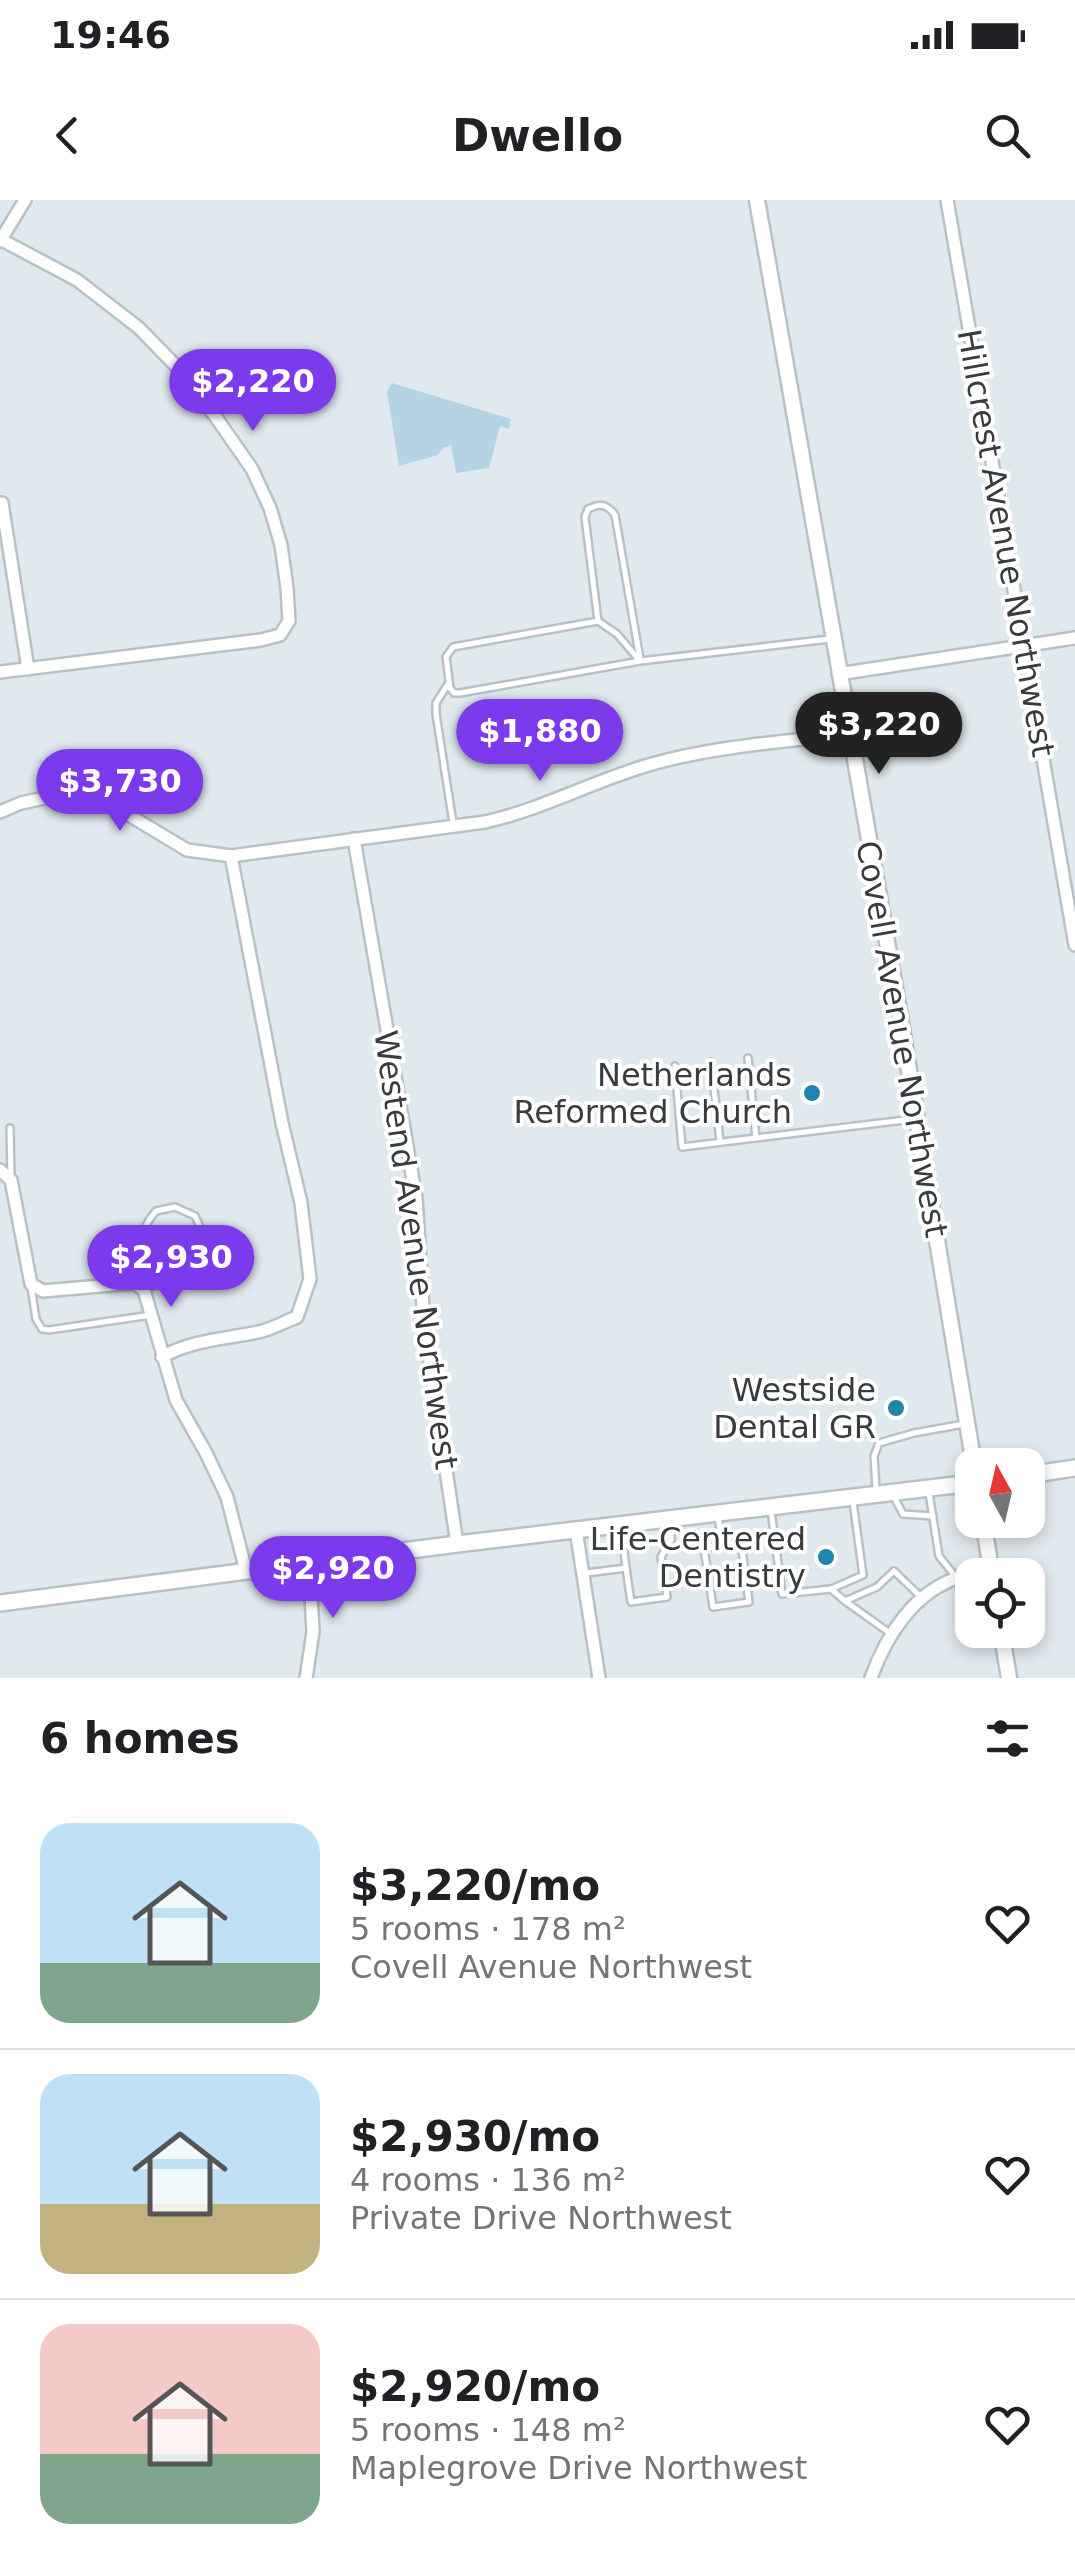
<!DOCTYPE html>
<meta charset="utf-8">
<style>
body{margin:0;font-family:"DejaVu Sans",sans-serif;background:#f6f6f6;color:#202124;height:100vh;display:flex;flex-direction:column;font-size:38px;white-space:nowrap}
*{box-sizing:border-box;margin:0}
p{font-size:32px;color:#757577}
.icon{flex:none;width:55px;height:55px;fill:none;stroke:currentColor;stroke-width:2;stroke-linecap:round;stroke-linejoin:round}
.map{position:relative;height:1478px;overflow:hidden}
.details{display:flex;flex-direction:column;background:#fff;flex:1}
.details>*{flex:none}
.needle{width:65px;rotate:352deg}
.fabs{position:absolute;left:955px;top:1248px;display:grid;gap:20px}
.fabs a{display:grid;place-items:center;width:90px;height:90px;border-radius:20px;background:#fff;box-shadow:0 5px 15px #0003;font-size:50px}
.price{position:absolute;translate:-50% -85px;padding:0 22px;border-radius:35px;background:#7c3aed;color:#fff;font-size:32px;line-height:65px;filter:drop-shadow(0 2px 5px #0008)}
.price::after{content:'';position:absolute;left:50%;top:60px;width:30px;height:22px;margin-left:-15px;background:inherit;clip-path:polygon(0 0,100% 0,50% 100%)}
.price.active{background:#222;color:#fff}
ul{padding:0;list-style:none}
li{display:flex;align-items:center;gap:30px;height:250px;padding:0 40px}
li+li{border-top:2px solid #e0e0e0}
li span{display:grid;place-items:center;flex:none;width:280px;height:200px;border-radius:30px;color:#555}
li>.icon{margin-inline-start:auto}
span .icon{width:120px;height:120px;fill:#fffc;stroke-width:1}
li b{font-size:42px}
h2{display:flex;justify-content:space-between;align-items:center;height:120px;padding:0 40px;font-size:42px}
.status{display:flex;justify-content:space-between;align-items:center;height:70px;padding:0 50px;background:#fff;direction:ltr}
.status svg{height:28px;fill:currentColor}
header{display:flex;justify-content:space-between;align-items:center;height:130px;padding:0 40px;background:#fff;font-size:45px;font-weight:700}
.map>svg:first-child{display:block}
.green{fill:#b5d3e3}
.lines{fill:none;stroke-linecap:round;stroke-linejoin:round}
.service-casing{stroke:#b7c1c6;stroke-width:10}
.minor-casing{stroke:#b7c1c6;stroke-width:16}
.tertiary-casing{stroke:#b7c1c6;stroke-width:19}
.secondary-casing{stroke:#b7c1c6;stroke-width:20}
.service{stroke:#fff;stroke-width:5}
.minor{stroke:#fff;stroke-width:11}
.tertiary{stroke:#fff;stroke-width:14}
.secondary{stroke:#fff;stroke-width:15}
.poi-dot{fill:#1f84ae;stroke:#fff;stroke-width:4}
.labels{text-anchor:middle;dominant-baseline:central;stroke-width:8;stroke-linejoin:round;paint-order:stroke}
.street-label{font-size:32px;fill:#393c3e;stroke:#fff}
.poi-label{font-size:32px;fill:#393c3e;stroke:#fff;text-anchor:end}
</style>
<div class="status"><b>19:46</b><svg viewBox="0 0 49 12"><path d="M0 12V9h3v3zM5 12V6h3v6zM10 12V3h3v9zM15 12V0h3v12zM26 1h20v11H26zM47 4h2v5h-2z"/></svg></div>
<header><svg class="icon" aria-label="back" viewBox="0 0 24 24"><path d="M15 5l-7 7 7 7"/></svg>Dwello<svg class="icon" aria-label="search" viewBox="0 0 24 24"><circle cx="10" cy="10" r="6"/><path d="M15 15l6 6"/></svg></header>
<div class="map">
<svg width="1075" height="1478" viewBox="0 0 1075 1478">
<rect width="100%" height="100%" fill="#e0e9ee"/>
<polygon class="green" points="392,183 511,219 509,229 500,226 489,268 456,273 451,245 443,248 438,255 399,266 387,191"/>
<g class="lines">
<g class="service-casing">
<g id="service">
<path d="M598,421L585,317L588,309C600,303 607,304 615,315L640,459"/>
<polyline points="640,461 617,434 598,421 453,447 446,457 450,488 454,493 460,493 640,461 830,439"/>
<polyline points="448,484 436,503 436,514 453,623"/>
<polyline points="748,858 756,938"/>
<polyline points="711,862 720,942"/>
<polyline points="675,866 682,947 913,919"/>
<polyline points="10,928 11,977"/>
<polyline points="31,1087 36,1119 42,1129 49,1130 151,1115"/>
<path d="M144,1090L168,1079C148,1055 130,1040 156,1011L175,1007L195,1016L204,1035L196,1065L183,1074L168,1079"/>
<polyline points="876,1289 874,1256 879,1243 914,1233 964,1224"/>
<polyline points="929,1293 939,1356 955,1376"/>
<polyline points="893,1295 903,1314 933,1316"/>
<polyline points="771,1310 782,1394 831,1389 863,1375 853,1302"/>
<polyline points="718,1316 722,1345 704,1348 713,1407 749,1402 741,1342 722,1345"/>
<polyline points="621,1327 626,1368"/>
<polyline points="586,1373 626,1368 631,1402 667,1397 661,1357 671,1340 671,1323"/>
<polyline points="831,1389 845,1401 877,1387 894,1371 920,1396"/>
<polyline points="845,1401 891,1434"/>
</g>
</g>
<g class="minor-casing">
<g id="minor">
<polyline points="947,0 1075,745"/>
<polyline points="0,39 77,80 139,128 175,165 215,216 252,269 270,308 281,345 287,388 289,421 280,435 261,440 0,472"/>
<polyline points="0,41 25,0"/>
<polyline points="2,303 28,469"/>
<polyline points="838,474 1075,438"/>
<path d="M0,612L21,603L63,594L99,597L187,650L231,656L485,622C543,609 595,580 652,564C715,546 784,542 849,534"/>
<polyline points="354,639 416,998 424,1122 457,1344"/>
<polyline points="0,970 11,980 31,1084 43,1091 134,1083 144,1090 176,1200 206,1253 227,1297 246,1371"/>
<path d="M162,1157C191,1140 226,1139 258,1132C272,1129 284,1122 297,1117L310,1079L301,1003L282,923L231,656"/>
<polyline points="576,1330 599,1478"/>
<polyline points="306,1478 313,1432 309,1362"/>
<path d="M871,1478C886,1436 914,1391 960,1377C970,1374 981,1373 992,1371"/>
</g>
</g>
<g class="tertiary-casing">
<g id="tertiary">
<polyline points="757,0 901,822 974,1265"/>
<polyline points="983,1320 992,1375"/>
<polyline points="1001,1430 1009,1478"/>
</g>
</g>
<g class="secondary-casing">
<g id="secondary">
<polyline points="1028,1275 1075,1268"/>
<polyline points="0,1403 457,1344 972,1283"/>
</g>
</g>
<use href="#service" class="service"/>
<use href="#minor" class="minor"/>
<use href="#tertiary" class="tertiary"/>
<use href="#secondary" class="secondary"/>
</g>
<g class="poi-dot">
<circle cx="812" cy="893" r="10"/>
<circle cx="896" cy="1208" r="10"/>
<circle cx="826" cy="1357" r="10"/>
</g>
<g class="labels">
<g class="street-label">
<text transform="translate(1006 343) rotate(80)">Hillcrest Avenue Northwest</text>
<text transform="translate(902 839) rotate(80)">Covell Avenue Northwest</text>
<text transform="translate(416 1050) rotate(82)">Westend Avenue Northwest</text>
</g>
<g class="poi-label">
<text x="792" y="875">Netherlands<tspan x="792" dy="37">Reformed Church</tspan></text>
<text x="876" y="1190">Westside<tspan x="876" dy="37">Dental GR</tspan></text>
<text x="806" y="1339">Life-Centered<tspan x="806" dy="37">Dentistry</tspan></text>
</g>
</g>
</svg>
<div class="fabs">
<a><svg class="needle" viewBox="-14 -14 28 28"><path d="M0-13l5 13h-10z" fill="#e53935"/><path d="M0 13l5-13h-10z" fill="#757577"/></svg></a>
<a><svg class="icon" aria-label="locate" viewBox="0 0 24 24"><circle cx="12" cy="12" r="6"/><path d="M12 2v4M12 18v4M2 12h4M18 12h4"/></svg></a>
</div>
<b class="price" style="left:253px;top:234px">$2,220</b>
<b class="price active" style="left:879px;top:577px">$3,220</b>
<b class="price" style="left:540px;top:584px">$1,880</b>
<b class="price" style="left:120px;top:634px">$3,730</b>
<b class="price" style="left:171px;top:1110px">$2,930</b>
<b class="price" style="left:333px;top:1421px">$2,920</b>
</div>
<section class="details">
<h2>6 homes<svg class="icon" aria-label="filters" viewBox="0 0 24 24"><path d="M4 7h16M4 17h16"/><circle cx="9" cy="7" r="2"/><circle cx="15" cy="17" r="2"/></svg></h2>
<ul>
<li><span style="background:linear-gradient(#bfe0f5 70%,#7fa58c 0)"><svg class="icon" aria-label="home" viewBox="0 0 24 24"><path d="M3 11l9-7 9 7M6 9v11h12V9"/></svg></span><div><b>$3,220/mo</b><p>5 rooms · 178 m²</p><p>Covell Avenue Northwest</p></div><svg class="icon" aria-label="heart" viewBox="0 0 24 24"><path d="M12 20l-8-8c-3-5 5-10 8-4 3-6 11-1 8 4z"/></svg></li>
<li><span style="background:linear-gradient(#bfe0f5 65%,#c2b280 0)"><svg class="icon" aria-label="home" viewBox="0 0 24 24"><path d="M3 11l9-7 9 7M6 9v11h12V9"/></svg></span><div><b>$2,930/mo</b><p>4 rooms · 136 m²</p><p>Private Drive Northwest</p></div><svg class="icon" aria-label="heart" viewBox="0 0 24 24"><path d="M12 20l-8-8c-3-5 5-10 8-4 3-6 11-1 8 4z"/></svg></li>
<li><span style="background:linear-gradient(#f6c9c9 65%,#7fa58c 0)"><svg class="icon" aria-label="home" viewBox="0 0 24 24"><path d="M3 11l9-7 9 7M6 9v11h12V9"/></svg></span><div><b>$2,920/mo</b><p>5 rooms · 148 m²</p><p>Maplegrove Drive Northwest</p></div><svg class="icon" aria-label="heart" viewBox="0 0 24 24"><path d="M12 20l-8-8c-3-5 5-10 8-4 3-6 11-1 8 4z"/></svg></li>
</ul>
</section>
